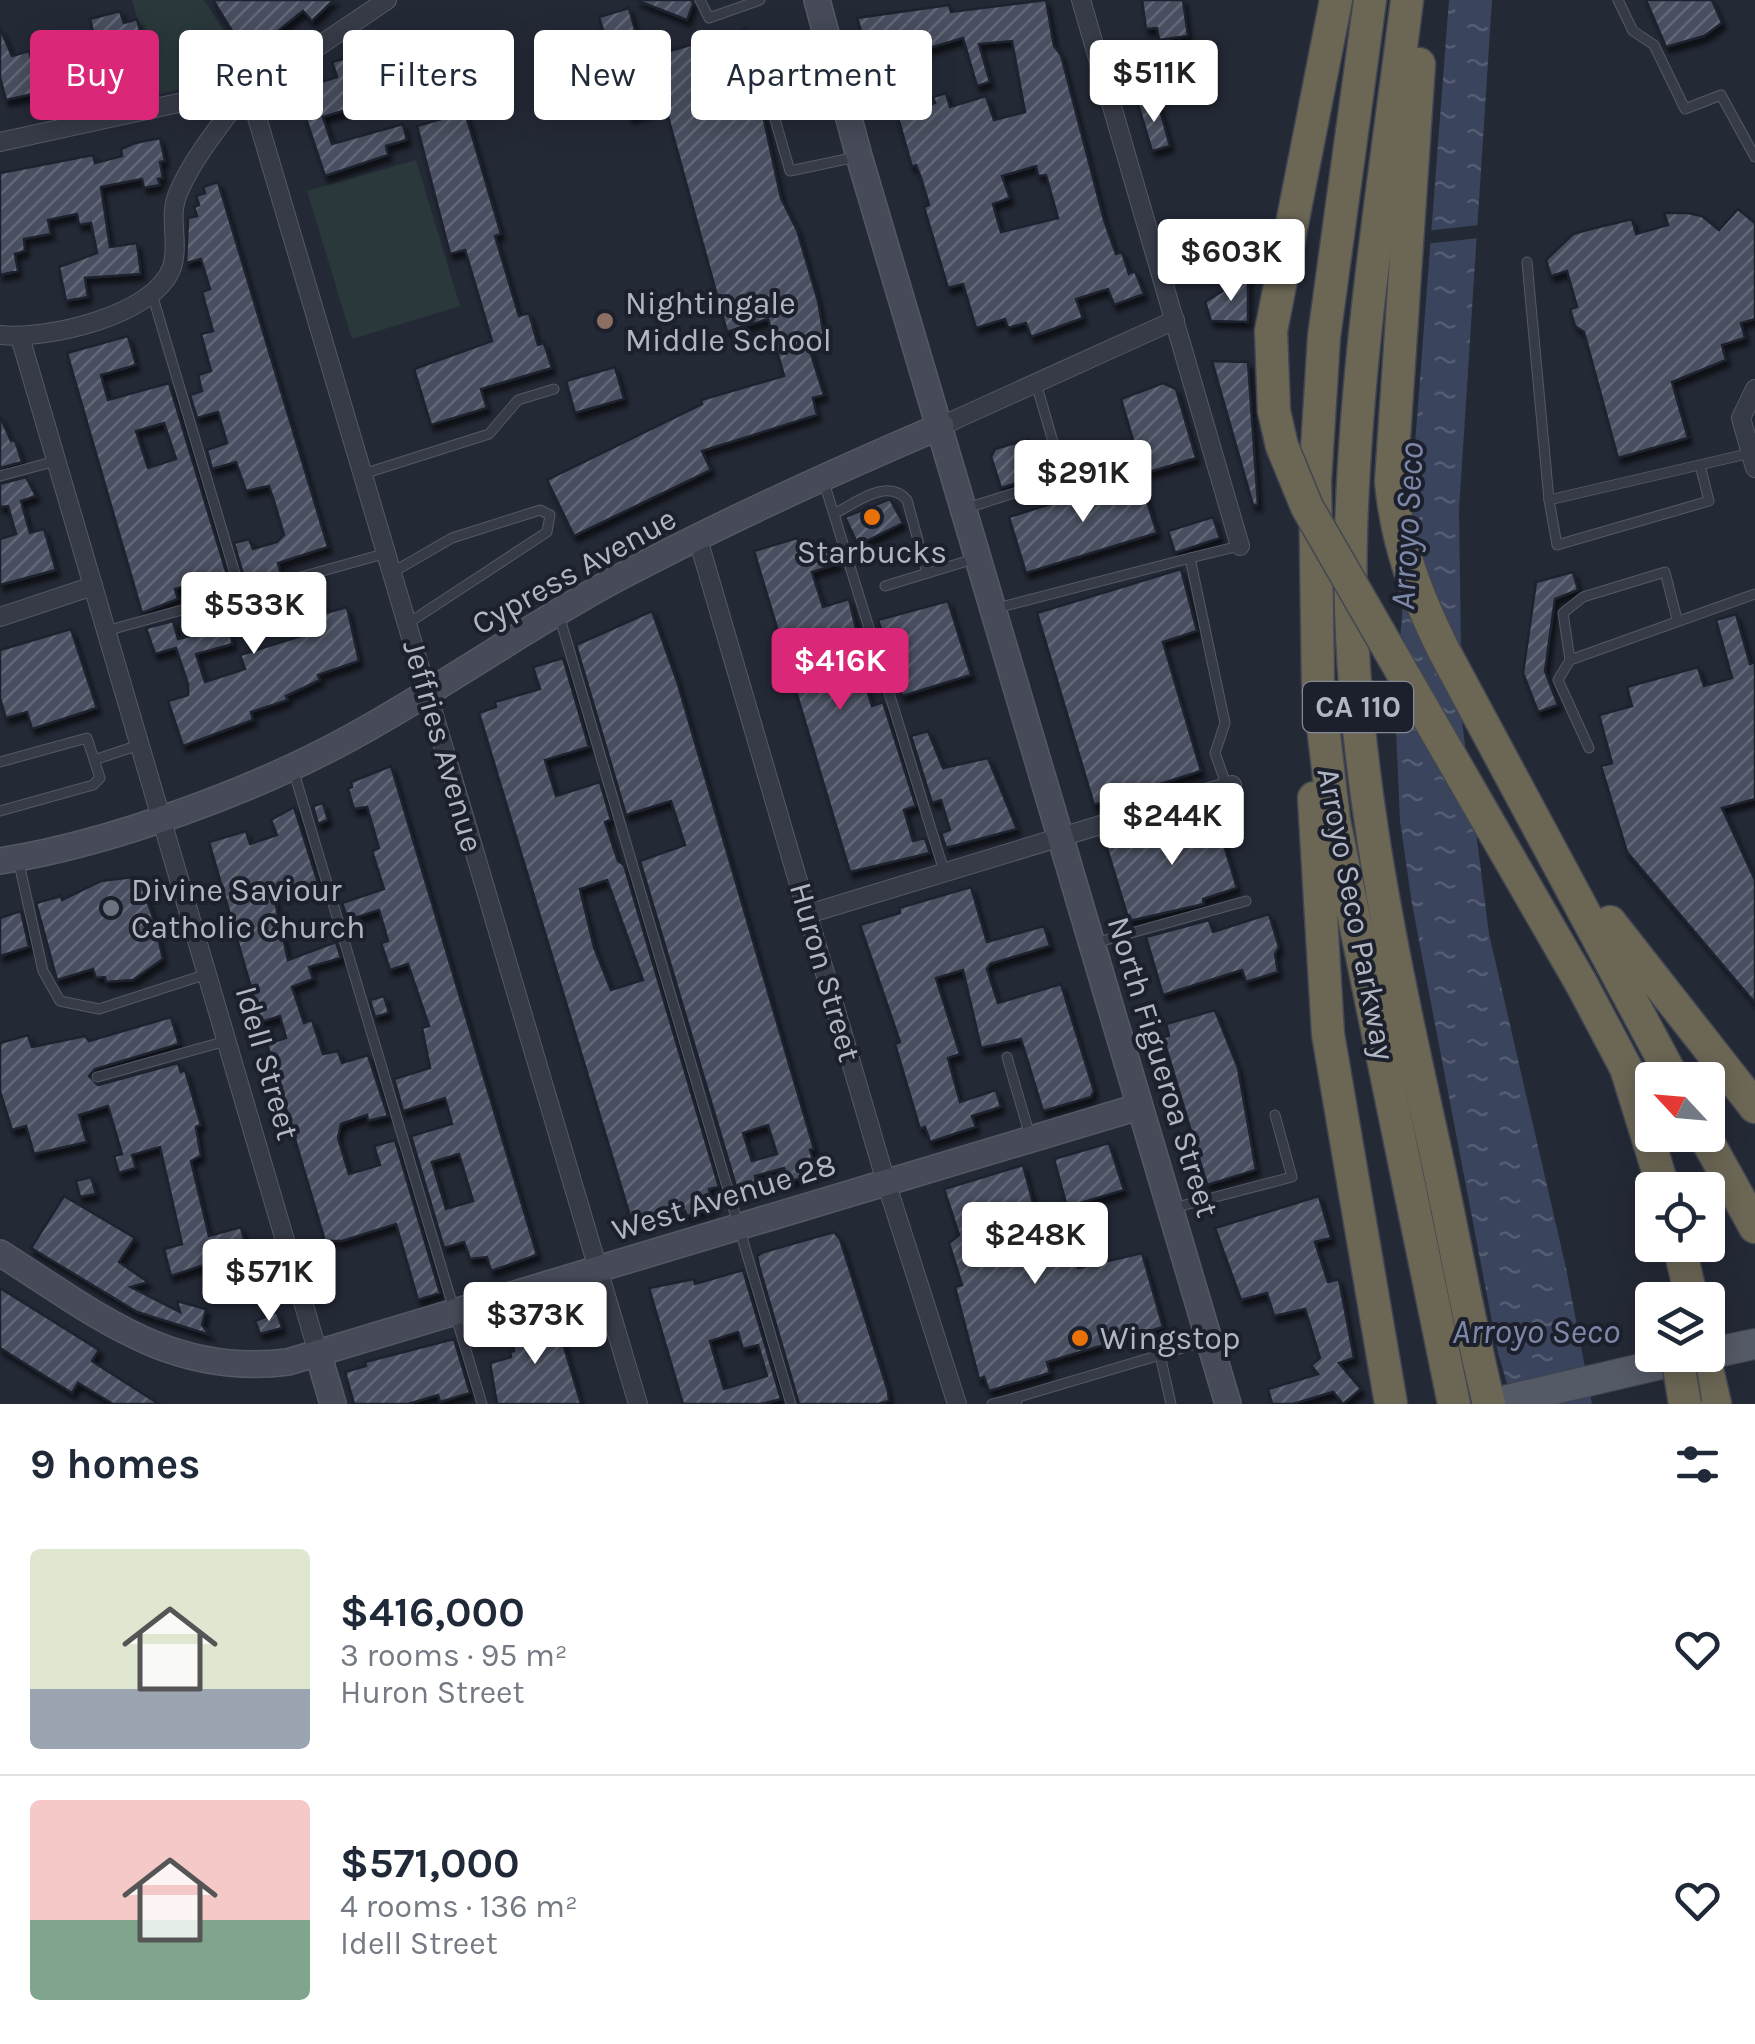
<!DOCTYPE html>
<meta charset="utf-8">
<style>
body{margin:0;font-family:Karla,sans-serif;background:#f6f6f7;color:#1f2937;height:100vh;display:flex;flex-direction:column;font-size:38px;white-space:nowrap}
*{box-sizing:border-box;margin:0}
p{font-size:32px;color:#747a83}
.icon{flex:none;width:55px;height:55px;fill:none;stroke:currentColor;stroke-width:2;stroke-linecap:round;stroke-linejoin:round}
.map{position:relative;height:1404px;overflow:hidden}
.panel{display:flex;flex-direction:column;background:#fff;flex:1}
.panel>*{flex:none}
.guide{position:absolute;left:30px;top:30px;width:1000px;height:90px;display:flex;gap:20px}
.needle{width:65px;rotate:296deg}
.buttons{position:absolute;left:1635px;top:1062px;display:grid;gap:20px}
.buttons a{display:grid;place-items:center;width:90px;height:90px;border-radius:10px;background:#fff;box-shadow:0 5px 25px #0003;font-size:50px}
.price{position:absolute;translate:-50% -85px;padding:0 22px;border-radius:10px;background:#fff;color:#222;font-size:32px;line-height:65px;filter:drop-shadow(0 2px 5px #0008)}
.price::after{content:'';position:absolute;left:50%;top:60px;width:30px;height:22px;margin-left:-15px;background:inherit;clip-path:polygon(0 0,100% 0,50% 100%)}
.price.active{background:#db2777;color:#fff}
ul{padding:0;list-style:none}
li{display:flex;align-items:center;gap:30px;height:250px;padding:0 30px}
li+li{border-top:2px solid #e0e1e3}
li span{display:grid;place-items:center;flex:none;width:280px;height:200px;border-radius:10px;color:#555}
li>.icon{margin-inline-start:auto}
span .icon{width:120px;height:120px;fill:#fffc;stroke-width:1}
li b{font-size:42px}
h2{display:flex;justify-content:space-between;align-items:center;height:120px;padding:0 30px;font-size:42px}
.pill{padding:0 35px;border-radius:10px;background:#fff;box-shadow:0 5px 25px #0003;font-size:35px;line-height:90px}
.pill.active{background:#db2777;color:#fff}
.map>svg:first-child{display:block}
.grass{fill:#2a383b}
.water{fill:url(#water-ripples)}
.pier{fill:#242936}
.building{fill:url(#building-hatch);stroke:#1e222e;stroke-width:2.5;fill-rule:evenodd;filter:url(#shadow)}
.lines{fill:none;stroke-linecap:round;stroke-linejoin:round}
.lane-casing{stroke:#555965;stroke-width:11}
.street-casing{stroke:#555965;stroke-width:20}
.secondary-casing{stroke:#555965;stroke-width:28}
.primary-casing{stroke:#404450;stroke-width:32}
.highway-casing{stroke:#424652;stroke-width:35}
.lane{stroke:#373b47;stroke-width:9}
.street{stroke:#373b47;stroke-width:18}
.secondary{stroke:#464a59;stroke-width:25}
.primary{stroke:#555a67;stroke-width:30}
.highway{stroke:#6c6755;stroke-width:32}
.highway-bridge-casing{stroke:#424652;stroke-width:35;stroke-linecap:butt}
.highway-bridge{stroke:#6c6755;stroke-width:32}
.education-dot{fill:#8d6e63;stroke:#1c202c;stroke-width:4}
.food-dot{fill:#e8710a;stroke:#1c202c;stroke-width:4}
.worship-dot{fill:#6b7280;stroke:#1c202c;stroke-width:4}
.labels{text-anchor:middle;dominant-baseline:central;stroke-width:8;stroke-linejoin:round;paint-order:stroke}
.shield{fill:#1c202c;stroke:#858996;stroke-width:2.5}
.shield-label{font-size:30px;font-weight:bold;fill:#b2b6c3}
.poi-label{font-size:32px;fill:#b2b6c3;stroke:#1c202c;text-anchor:start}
.street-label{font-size:32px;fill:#b2b6c3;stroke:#1c202c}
.water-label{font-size:35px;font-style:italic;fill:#7d88a8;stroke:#1c202c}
</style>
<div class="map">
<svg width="1755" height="1404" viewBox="0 0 1755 1404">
<defs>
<pattern id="water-ripples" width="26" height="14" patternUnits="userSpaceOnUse" patternTransform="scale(2.5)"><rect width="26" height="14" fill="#3b445d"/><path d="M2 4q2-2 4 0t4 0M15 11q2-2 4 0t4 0" fill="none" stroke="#555d73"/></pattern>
<pattern id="building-hatch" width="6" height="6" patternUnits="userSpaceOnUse" patternTransform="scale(2.5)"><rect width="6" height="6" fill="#4a5060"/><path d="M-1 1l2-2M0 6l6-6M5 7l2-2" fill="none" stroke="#626775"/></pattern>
<filter id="shadow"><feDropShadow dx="3.5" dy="6" stdDeviation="2.5" flood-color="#0009"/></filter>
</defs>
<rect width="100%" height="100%" fill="#242936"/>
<g class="grass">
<polygon points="132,0 204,0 252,74 158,94"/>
<polygon points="416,160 460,306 352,339 307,191"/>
</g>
<polygon class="water" points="1449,0 1492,0 1459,510 1462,721 1489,934 1566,1268 1592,1404 1513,1404 1498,1353 1412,904 1400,821 1395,706"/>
<polygon class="pier" points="1480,225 1479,238 1424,244 1425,231"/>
<g class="building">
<polygon points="213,0 334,0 312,21 303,11 274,34 282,47 267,57 259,45 246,54"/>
<polygon points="636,0 692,0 693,4 687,20"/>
<path d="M1046,0L1054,46L1061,55L1104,220L1116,254L1122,252L1129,274L1135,271L1144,294L1114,305L1108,289L1076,299L1083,318L1031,337L1026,323L1008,328L1005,319L976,328L963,284L948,288L924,207L929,205L921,178L916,165L912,167L897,114L935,103L933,97L946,93L950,107L986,96L994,120L1025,112L1012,41L979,44L990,82L977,86L963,38L916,52L912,61L874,73L857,18L949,5L951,12ZM1036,166L1038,176L1046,175L1058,218L1001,232L993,204L1010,198L1002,176Z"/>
<polygon points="1142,0 1183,0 1188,36 1159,40 1157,28 1146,29"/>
<polygon points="1646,0 1712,0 1722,23 1704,36 1666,47"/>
<polygon points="629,8 641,52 668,44 670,51 748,28 760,46 757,58 761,71 747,75 764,120 781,198 797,230 818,301 824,336 807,341 824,395 813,398 817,415 702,451 711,470 574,536 547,480 702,404 701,400 784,376 768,319 727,332 665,106 630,117 599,17"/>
<polygon points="120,11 124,23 137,19 141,34 135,36 150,89 132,93 127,73 91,82 95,101 78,105 74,85 6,100 0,77 0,28 12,56 29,51 31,58 72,49 70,40 94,36 90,19"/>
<polygon points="385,47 392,70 369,79 375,101 323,117 332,144 403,124 407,140 386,146 388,155 325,176 301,104 319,98 315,84 337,77 332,62"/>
<polygon points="1157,99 1170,146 1152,151 1138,104"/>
<polygon points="465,112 501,234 495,236 519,316 529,313 538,345 544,343 552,368 481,389 487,408 431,425 414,369 492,341 465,250 450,254 417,126"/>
<polygon points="160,138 165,161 160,162 163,178 158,179 160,185 144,188 142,179 101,187 110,247 137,243 141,274 85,278 88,297 66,301 59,267 97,253 91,223 79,225 77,214 48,220 51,234 24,239 25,251 15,254 18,271 0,275 0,173 93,155 95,163 122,156 121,149 135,143"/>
<polygon points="218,182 328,547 278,563 281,574 246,584 234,543 249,539 253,549 277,542 284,535 274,501 269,486 246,491 236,462 212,469 207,450 227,443 218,412 197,418 190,395 202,391 198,375 211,371 201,334 213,331 202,292 210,289 201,259 186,263 188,218 197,216 194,207 199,205 196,196 205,193 203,187"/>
<polygon points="1738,209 1755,223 1755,319 1741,323 1745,338 1722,345 1726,360 1672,382 1688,438 1618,458 1584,332 1575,326 1570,309 1577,307 1567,271 1551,276 1546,260 1573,234 1587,230 1632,219 1636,234 1668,225 1664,213 1688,213 1702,216 1719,230"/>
<polygon points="1248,275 1248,322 1211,321 1205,302"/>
<path d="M128,336L136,365L101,375L108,400L169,383L231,588L210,594L205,579L175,589L178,599L142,613L67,353ZM164,423L176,459L148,468L136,431Z"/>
<polygon points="1212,361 1248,362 1258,505 1253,505"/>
<polygon points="615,367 624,399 575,413 566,381"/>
<polygon points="1163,383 1176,389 1196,458 1143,474 1121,399"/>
<polygon points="0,416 11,441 15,440 22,462 0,468"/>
<polygon points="1029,439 1040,476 1001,488 991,457 995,449"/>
<polygon points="1139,476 1157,533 1026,573 1009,517"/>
<polygon points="26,477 36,496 21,501 30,533 44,529 56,570 0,585 0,539 16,534 8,506 0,507 0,484"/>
<polygon points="890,499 903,523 858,545 845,517"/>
<polygon points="1213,517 1220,538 1175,553 1168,531"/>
<polygon points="797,538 805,556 832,547 838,564 812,572 823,607 849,599 859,641 826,651 834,677 861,669 872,706 883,702 916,806 904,810 913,841 925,838 930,853 850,872 754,551"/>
<polygon points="1181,569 1197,631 1163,642 1201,771 1094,805 1037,613"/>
<polygon points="1573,572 1578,590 1555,599 1545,671 1558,705 1538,712 1523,673 1536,582"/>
<path d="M317,581L326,613L347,607L359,661L318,675L320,680L286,696L288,700L251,712L253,720L183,746L168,701L188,695V684L176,648L155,654L146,628L173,621L178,639L210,631L206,615L214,609ZM305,603L314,632L240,655L245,669L205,682L196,654L233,644L228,626Z"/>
<polygon points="948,601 971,675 902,696 878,620"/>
<path d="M652,611L677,681L814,1149L810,1150L817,1173L789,1182L784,1168L755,1176L758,1186L738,1193L640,861L685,845L671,801L626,815L576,645ZM768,1125L777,1154L752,1161L743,1133Z"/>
<polygon points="1736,614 1750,664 1755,662 1755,799 1722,808 1755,880 1755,1003 1627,852 1601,766 1612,763 1599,715 1632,706 1627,687 1698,667 1704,686 1732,678 1716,620"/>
<polygon points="71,629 97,708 32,729 27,712 6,718 0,698 0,650"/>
<path d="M563,658L589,747L545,760L556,796L600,782L611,820L605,822L618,861L624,865L719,1187L709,1189L713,1208L687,1216L685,1211L633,1226L479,713L496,707L495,702L540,689L533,667ZM607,880L643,980L611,990L594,947L580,889Z"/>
<polygon points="928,731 943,768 988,758 1017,829 946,848 941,833 950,830 941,800 932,803 911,736"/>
<path d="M391,766L537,1255L491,1271L487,1257L470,1259L464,1242L444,1248L411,1136L452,1124L445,1098L403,1111L394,1079L430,1068L422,1028L429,1026L408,964L390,970L381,943L388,941L379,910L348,920L342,903L384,889L372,851L379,848L367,807L354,809L348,789L352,787L351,782ZM459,1154L473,1201L446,1209L432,1162Z"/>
<polygon points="323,803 328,820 318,824 313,806"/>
<polygon points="294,807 322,895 306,892 304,882 273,892 288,960 336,942 341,958 309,967 313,979 292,987 304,1023 312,1020 323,1054 338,1051 342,1063 368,1055 388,1116 368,1121 367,1115 341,1124 338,1138 349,1174 380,1165 374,1146 395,1140 440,1293 418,1300 396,1224 342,1241 325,1241 267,1044 286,1038 280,1016 261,1022 209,842 246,831 250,844 277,835 271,820"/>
<polygon points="1214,812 1237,888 1203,899 1204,904 1129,921 1106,845"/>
<polygon points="133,877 141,883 154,920 163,959 133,980 106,982 105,977 96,978 93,969 57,980 36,903 61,896 62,900 101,881"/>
<polygon points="971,887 987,942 1044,926 1050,946 990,964 987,969 998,1003 1061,984 1094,1091 1091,1097 1043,1111 1021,1039 981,1048 963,970 936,978 960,1054 948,1058 960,1102 996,1090 1001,1107 972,1116 976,1127 930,1142 925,1127 920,1129 895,1044 900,1042 860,925 900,913 899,908"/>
<polygon points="21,911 29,947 0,956 0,918"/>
<polygon points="1269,914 1279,947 1275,954 1278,972 1246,982 1242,970 1163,995 1146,937 1209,920 1213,932"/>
<polygon points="384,996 389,1013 375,1017 370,1000"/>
<polygon points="1215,1010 1238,1068 1256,1170 1207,1185 1163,1037 1169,1036 1166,1024"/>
<polygon points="171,1017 179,1044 95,1069 89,1076 98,1085 178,1063 181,1072 185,1070 201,1125 196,1127 201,1156 191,1161 209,1236 241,1227 247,1251 171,1276 164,1249 182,1244 160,1147 132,1155 136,1168 119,1173 114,1156 122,1154 108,1106 79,1115 87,1142 34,1154 26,1126 12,1130 0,1091 0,1043 28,1035 32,1047 85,1036 89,1041"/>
<polygon points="1109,1143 1124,1190 1067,1207 1054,1159"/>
<polygon points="1023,1165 1033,1203 1026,1204 1044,1261 1074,1252 1078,1268 1142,1253 1163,1327 1047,1362 1050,1373 989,1391 984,1377 979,1379 955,1287 962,1285 949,1243 959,1235 944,1189"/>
<polygon points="91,1177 96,1194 80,1197 76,1181"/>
<polygon points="64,1196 135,1238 119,1262 148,1282 131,1287 180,1312 177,1301 206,1309 202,1325 210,1335 137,1312 31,1248"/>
<polygon points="1319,1196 1331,1238 1315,1242 1328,1282 1339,1279 1354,1358 1339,1363 1361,1389 1343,1404 1333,1392 1293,1404 1272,1404 1268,1389 1318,1374 1311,1365 1320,1358 1305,1309 1274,1316 1267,1293 1241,1300 1215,1228"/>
<polygon points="834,1232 840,1239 888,1391 889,1401 878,1404 799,1404 759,1266 757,1256 764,1252"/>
<path d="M743,1270L781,1399L762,1404H683L649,1288L694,1279L695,1284ZM738,1332L743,1349L758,1345L767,1376L724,1389L710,1341Z"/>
<polygon points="0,1288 99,1350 92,1361 159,1404 113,1404 78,1383 72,1393 0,1348"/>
<polygon points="277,1312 282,1328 260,1334 255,1321"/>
<polygon points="554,1313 581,1404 497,1404 490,1363 511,1357 510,1352 514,1351 508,1327"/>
<polygon points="454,1339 470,1393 440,1402 438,1395 408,1404 354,1404 345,1372 366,1366 365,1362"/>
</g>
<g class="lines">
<g class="lane-casing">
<g id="lane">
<polyline points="700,0 709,18 760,0"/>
<polyline points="1618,0 1633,31 1654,45 1685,109 1721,95 1755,157"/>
<polyline points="830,58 764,81 790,171 856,157"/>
<polyline points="1527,262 1549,500"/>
<polyline points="152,294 241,594"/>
<polyline points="1700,465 1709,501 1557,545 1549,500 1751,453"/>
<polyline points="363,474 489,434 518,400 554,389"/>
<polyline points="0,476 56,461"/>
<polyline points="823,479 944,871"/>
<polyline points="967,508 1058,479 1062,473 1036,383"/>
<path d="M834,514C855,503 888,477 907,500L927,573"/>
<polyline points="393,572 452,538 540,510 550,515 547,532 407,624"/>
<polyline points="885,586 977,558"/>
<polyline points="997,608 1190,558"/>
<polyline points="559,615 791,1404"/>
<polyline points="106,631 387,553"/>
<polyline points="1570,660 1563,613 1583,597 1665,572 1677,619"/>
<polyline points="1589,748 1558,680 1570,660 1755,594"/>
<polyline points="97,759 139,745"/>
<polyline points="0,762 87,738 100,778 93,785 0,811"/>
<polyline points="293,769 482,1404"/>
<polyline points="1227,787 1215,753 1225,723 1190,558 1239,546"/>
<polyline points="18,859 43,971 60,1001 99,1009 207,974"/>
<polyline points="1095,943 1246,901"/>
<polyline points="1007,1057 1030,1136"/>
<polyline points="97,1077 226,1041"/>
<polyline points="1173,1208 1292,1177 1275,1115"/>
<polyline points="1160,1355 1205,1341"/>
<polyline points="992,1404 1015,1398"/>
<polyline points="1017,1404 1015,1398 1160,1355 1171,1404"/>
</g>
</g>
<g class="street-casing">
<g id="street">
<polyline points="1081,0 1240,546"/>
<polyline points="248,87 638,1404"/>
<polyline points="0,142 261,85 387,0"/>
<path d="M0,335C45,340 155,316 172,267C180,242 167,216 179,191C195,154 225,120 248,87"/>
<polyline points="20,337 318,1353"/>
<polyline points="1755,389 1741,418 1755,468"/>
<polyline points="941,426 1175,320"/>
<polyline points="698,539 886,1182 957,1404"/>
<polyline points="0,617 93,586"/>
<polyline points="808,914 1232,785"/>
</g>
</g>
<g class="secondary-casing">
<g id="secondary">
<polyline points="817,0 859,156 1228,1404"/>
<path d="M0,861C109,844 253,791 350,738C442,688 526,627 618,578C723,522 831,473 941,426"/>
<path d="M0,1253C95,1313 169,1377 288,1362L1138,1107"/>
<polyline points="318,1353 333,1404"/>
</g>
</g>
<g class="primary-casing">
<g id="primary">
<polyline points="1708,1354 1755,1344"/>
<polyline points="1490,1404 1700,1355"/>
</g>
</g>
<g class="highway-casing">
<g id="highway">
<polyline points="1370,0 1324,337 1315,481 1318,683 1334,820 1454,1404"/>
<path d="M1407,0C1385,177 1356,355 1351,533C1345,741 1390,944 1434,1145C1453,1231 1468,1319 1489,1404"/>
<path d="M1419,64L1391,482C1397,545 1416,594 1444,651L1674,1080"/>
<polyline points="1282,446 1274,411 1271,331 1336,0"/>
<polyline points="1314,798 1328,1034 1391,1404"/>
<polyline points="1610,922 1755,1107"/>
<polyline points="1581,983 1626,1068 1664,1190"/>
<polyline points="1704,1135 1755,1227"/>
<polyline points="1679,1245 1692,1300"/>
<polyline points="1704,1355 1715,1404"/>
</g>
</g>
<use href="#lane" class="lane"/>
<use href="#street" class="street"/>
<use href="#secondary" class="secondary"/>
<use href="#primary" class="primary"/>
<use href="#highway" class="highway"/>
<g class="highway-bridge-casing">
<g id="highway-bridge">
<polyline points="1282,446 1307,507 1581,983"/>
<polyline points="1677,1355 1685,1404"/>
</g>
</g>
<use href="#highway-bridge" class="highway-bridge"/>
</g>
<circle class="education-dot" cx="605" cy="321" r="10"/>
<g class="food-dot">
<circle cx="872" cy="517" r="10"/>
<circle cx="1080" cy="1338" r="10"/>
</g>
<circle class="worship-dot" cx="111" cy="908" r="10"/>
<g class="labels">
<rect class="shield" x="1303" y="682" width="110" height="50" rx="8"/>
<g class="shield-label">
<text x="1358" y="707">CA 110</text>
</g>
<g class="poi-label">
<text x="625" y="303">Nightingale<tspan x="625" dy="37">Middle School</tspan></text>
<text x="872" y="552" text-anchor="middle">Starbucks</text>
<text x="131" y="890">Divine Saviour<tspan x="131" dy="37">Catholic Church</tspan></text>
<text x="1100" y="1338">Wingstop</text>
</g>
<g class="street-label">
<text transform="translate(574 571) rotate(-29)">Cypress Avenue</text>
<text transform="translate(443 746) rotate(74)">Jeffries Avenue</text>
<text transform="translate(1356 914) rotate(79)">Arroyo Seco Parkway</text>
<text transform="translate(825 972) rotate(74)">Huron Street</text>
<text transform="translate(267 1063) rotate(74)">Idell Street</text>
<text transform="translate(1163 1067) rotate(73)">North Figueroa Street</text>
<text transform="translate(724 1197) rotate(-17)">West Avenue 28</text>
</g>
<g class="water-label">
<text transform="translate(1407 526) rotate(-87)">Arroyo Seco</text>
<text x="1536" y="1331">Arroyo Seco</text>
</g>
</g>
</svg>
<div class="buttons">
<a><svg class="needle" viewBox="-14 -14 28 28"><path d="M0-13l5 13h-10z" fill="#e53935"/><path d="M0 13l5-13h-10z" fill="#747a83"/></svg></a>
<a><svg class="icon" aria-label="locate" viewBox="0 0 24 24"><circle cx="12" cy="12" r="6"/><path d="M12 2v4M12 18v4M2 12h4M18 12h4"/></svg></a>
<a><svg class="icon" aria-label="layers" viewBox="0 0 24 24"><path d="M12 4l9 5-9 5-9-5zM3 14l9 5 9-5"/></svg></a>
</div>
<b class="price" style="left:1154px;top:125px">$511K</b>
<b class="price" style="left:1231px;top:304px">$603K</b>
<b class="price" style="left:1083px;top:525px">$291K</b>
<b class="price" style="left:254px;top:657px">$533K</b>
<b class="price active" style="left:840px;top:713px">$416K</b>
<b class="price" style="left:1172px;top:868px">$244K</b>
<b class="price" style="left:1035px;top:1287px">$248K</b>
<b class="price" style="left:269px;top:1324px">$571K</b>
<b class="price" style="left:535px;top:1367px">$373K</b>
<div class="guide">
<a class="pill active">Buy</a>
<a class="pill">Rent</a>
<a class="pill">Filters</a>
<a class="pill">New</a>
<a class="pill">Apartment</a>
</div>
</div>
<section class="panel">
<h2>9 homes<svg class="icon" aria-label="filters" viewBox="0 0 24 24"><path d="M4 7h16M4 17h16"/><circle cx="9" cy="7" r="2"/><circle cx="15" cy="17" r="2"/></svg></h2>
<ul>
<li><span style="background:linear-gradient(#dfe7d0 70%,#9aa5b1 0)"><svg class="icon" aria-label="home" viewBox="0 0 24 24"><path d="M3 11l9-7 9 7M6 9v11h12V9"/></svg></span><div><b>$416,000</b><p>3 rooms · 95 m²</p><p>Huron Street</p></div><svg class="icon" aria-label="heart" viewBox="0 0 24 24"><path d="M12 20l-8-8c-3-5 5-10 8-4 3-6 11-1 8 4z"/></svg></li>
<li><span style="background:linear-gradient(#f6c9c9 60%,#7fa58c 0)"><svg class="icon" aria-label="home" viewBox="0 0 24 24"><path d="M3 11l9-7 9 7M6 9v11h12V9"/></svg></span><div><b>$571,000</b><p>4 rooms · 136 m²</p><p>Idell Street</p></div><svg class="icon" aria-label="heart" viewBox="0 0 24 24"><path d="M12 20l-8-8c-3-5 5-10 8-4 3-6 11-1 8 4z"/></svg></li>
</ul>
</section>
